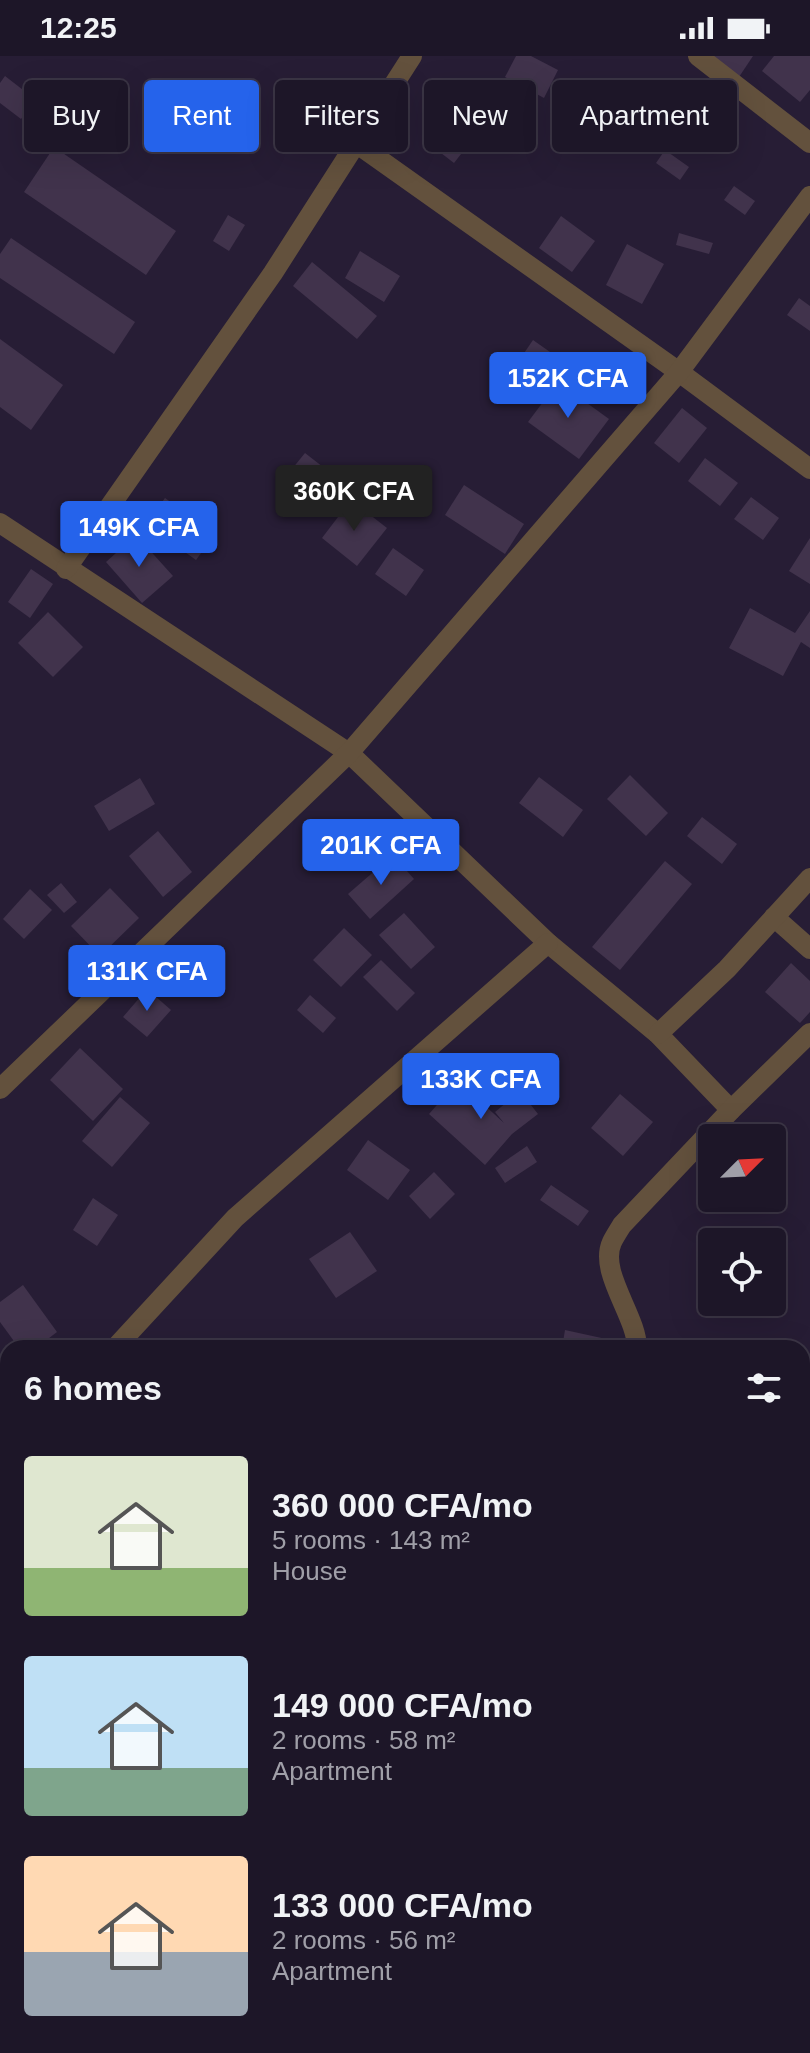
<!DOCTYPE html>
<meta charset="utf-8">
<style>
body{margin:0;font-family:Arial,sans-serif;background:#2a2334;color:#f1f3f6;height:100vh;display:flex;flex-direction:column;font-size:30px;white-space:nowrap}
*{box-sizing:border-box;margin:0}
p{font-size:26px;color:#a09fa8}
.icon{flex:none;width:44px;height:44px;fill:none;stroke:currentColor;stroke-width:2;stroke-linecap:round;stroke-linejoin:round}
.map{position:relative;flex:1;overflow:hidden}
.side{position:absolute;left:0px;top:1284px;width:810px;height:714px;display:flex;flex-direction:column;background:#1d1628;border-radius:24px 24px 0 0;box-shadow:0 8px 32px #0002,0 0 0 2px #3b3545}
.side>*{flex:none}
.top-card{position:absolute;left:24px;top:24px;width:762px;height:72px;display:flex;gap:16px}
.needle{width:52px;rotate:66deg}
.buttons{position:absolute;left:698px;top:1068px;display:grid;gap:16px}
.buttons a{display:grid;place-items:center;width:88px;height:88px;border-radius:8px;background:#1d1628;box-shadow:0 8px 32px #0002,0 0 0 2px #3b3545;font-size:40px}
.price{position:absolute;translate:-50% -68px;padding:0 18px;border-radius:8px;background:#2563eb;color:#fff;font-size:26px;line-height:52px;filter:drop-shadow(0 2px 4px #0008)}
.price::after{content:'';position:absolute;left:50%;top:48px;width:24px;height:18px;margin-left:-12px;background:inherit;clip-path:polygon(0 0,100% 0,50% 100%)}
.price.on{background:#222;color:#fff}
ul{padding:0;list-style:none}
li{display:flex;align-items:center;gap:24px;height:200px;padding:0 24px}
li span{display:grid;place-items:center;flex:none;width:224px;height:160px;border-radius:8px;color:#555}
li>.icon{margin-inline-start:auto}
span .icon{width:96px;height:96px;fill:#fffc;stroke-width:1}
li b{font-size:34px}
h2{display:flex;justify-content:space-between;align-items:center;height:96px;padding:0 24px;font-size:34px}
.pill{padding:0 28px;border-radius:8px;background:#1d1628;box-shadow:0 8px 32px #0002,0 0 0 2px #3b3545;font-size:28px;line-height:72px}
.pill.on{background:#2563eb;color:#fff}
.status{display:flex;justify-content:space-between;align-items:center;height:56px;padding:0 40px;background:#1d1628;direction:ltr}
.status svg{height:22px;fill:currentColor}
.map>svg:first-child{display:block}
.building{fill:#41334c}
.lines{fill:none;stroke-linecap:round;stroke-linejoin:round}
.minor{stroke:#63513d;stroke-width:20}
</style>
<div class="status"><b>12:25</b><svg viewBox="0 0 49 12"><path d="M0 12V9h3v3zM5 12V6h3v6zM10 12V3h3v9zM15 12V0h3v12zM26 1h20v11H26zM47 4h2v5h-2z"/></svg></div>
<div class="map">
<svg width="810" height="1997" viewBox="0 0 810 1997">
<rect width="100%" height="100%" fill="#271d35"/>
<g class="building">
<polygon points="516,0 531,0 558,14 544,42 505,21"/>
<polygon points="707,0 753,0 739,21"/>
<polygon points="774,0 810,0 810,34 800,46 762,15"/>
<polygon points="5,20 36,44 21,63 0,47 0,27"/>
<polygon points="453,46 483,70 454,107 424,84"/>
<polygon points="54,91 176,175 146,219 24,136"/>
<polygon points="665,94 689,111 680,124 656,107"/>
<polygon points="734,130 755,145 745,159 724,144"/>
<polygon points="228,159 245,169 229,195 213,185"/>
<polygon points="561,160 595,185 572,216 539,192"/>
<polygon points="679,177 713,187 709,198 676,189"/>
<polygon points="11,182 135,266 114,298 0,222 0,198"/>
<polygon points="627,188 664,208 642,248 606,229"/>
<polygon points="360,195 400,220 384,246 345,222"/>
<polygon points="312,206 377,260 357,283 293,230"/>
<polygon points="799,242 810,250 810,275 787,259"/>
<polygon points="0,283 63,329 31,374 0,351"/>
<polygon points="533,284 560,303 543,328 516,309"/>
<polygon points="558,326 609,363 579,403 528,366"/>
<polygon points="682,352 707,372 679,407 654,387"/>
<polygon points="305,397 341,425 328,441 292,413"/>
<polygon points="705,402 738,427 720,450 688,425"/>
<polygon points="464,429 524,468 505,498 445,459"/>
<polygon points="751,441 779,462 763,484 734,463"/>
<polygon points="165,442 215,478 196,504 146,468"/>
<polygon points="351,444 387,472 357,510 322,482"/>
<polygon points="136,479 173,520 142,547 106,506"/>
<polygon points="810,482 810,528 789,515"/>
<polygon points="393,492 424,514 406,540 375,518"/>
<polygon points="31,513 53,528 30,562 8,546"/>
<polygon points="750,552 795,577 810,555 810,592 801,586 783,620 729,592"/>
<polygon points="48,556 83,591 53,621 18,587"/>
<polygon points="630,719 668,757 646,780 607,743"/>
<polygon points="539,721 583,754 563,781 519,747"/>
<polygon points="140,722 155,748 109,775 94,750"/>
<polygon points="702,761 737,788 722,808 687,780"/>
<polygon points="158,775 192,816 163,841 129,800"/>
<polygon points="393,799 414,823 370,863 348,838"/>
<polygon points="665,805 692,828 620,914 592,891"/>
<polygon points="61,827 77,846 64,857 47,839"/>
<polygon points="110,832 139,862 100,900 71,870"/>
<polygon points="30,833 52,854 24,883 3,863"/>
<polygon points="404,857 435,891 411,913 379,879"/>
<polygon points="344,872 372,899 341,931 313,904"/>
<polygon points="381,904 415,937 397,955 363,921"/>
<polygon points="791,907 810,925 810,956 800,967 765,936"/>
<polygon points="147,933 171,954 147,981 123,961"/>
<polygon points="310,939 336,962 323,977 297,954"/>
<polygon points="80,992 123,1033 93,1065 50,1024"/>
<polygon points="458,1025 504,1067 495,1056 520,1035 538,1058 512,1078 485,1109 429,1058"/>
<polygon points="620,1038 653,1066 623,1100 591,1072"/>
<polygon points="120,1041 150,1067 112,1111 82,1085"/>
<polygon points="368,1084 410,1114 388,1144 347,1114"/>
<polygon points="527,1090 537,1106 505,1127 495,1112"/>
<polygon points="434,1116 455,1138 430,1163 409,1140"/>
<polygon points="551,1129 589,1155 578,1170 540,1144"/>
<polygon points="93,1142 118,1159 97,1190 73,1174"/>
<polygon points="350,1176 377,1215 336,1242 309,1203"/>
<polygon points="23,1229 57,1276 36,1292 19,1292 0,1266 0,1246"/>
<polygon points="565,1274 629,1288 628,1292 562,1292"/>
<polygon points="809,1493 810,1494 810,1538 802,1537"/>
<polygon points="806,1564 810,1566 810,1617 802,1614 802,1575"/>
<polygon points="8,1594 8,1637 0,1632 0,1606"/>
<polygon points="490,1990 554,1990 551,1997 487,1997"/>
<polygon points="562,1990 596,1990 611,1997 559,1997"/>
</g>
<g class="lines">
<g class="minor">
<polyline points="698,0 810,87"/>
<polyline points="356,87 679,316 810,413"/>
<polyline points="0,467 349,697 548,887 658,978 731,1054"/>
<polyline points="66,513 273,217 412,0"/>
<polyline points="774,861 810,893"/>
<polyline points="658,978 727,913 810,822"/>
<polyline points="0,1033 349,697 679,316 810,140"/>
<polyline points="115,1292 235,1162 548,887"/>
<path d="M637,1292C637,1260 598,1216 612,1186C615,1180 619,1174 622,1169L731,1054L810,977"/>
<polyline points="0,1377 8,1377"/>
<polyline points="0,1890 8,1903"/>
<polyline points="61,1990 65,1997"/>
<polyline points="742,1990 754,1997"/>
<polyline points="81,1997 83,1990"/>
<polyline points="784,1997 801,1990"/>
</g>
</g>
</svg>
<div class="buttons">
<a><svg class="needle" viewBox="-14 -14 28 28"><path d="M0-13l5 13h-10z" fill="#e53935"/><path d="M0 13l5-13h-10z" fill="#a09fa8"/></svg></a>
<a><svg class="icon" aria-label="locate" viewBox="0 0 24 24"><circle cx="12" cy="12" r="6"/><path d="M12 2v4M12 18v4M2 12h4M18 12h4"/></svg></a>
</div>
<b class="price" style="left:568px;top:364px">152K CFA</b>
<b class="price on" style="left:354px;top:477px">360K CFA</b>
<b class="price" style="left:139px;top:513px">149K CFA</b>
<b class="price" style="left:381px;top:831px">201K CFA</b>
<b class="price" style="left:147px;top:957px">131K CFA</b>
<b class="price" style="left:481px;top:1065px">133K CFA</b>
<div class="top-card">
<a class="pill">Buy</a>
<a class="pill on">Rent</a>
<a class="pill">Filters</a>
<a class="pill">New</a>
<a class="pill">Apartment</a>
</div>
<section class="side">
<h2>6 homes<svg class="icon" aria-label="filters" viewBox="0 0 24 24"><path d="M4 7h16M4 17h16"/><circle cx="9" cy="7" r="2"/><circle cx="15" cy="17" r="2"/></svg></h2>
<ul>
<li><span style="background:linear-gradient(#dfe7d0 70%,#8fb573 0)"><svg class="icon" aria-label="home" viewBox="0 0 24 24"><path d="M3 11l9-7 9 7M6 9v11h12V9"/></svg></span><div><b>360 000 CFA/mo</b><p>5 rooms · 143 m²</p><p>House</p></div></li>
<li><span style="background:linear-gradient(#bfe0f5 70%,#7fa58c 0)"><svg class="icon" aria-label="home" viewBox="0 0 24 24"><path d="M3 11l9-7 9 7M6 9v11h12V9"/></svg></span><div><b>149 000 CFA/mo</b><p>2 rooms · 58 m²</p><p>Apartment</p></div></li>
<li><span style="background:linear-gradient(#ffd9b3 60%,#9aa5b1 0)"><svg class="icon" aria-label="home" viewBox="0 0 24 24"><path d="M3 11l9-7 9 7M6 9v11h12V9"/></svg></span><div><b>133 000 CFA/mo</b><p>2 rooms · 56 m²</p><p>Apartment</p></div></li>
</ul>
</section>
</div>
